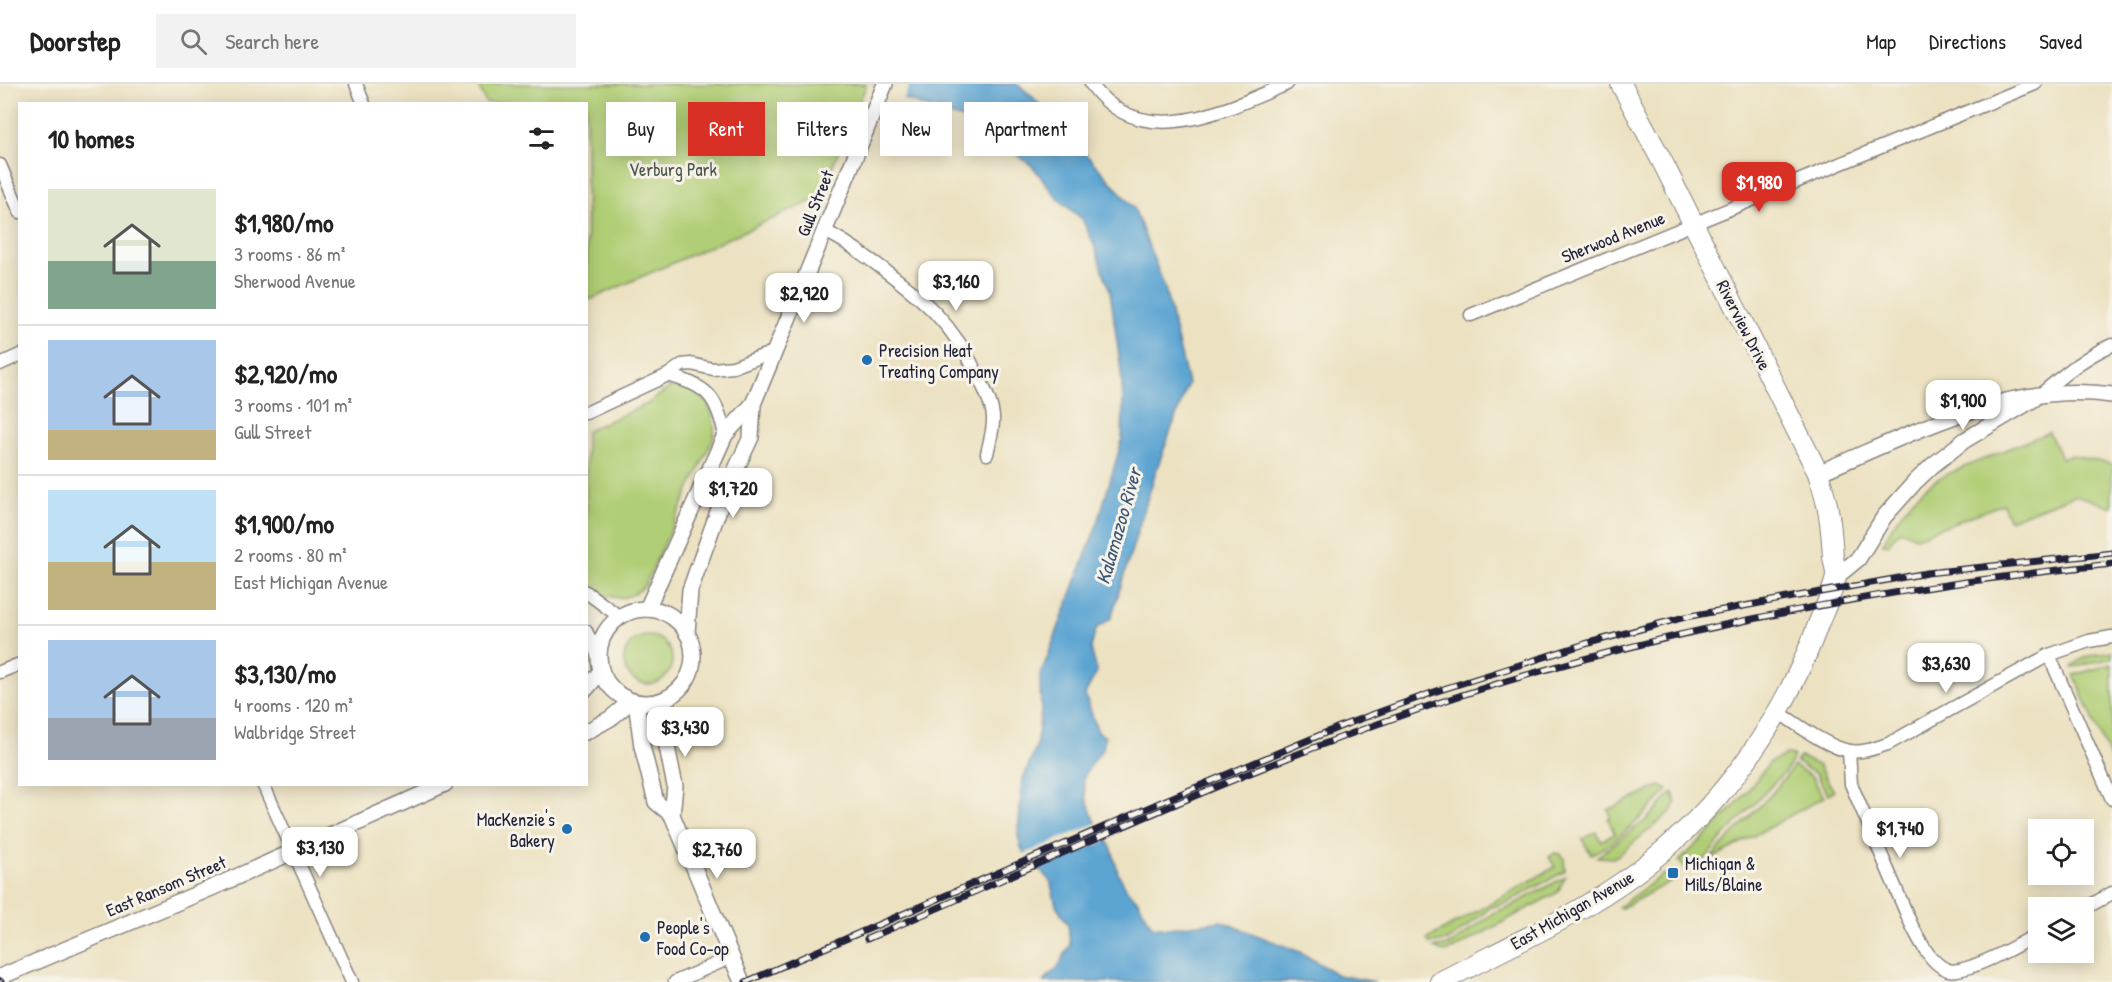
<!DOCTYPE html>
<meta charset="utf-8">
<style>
body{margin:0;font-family:"Patrick Hand",sans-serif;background:#f2f2f2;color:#222;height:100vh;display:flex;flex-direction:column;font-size:22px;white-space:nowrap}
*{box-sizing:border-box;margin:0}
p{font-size:20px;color:#767676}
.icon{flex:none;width:33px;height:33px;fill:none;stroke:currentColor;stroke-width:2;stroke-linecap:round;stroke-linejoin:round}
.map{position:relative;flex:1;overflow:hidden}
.panel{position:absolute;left:18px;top:18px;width:570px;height:684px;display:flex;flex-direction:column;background:#fff;border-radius:0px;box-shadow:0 3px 15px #0003}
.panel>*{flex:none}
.banner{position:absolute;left:606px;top:18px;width:570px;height:54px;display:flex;gap:12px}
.fabs{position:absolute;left:2028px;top:735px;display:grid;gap:12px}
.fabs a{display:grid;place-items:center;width:66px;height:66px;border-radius:0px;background:#fff;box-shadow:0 3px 15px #0003;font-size:30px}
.price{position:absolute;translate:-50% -51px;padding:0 14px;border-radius:12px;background:#fff;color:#222;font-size:20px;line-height:39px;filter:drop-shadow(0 2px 3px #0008)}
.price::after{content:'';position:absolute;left:50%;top:36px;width:18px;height:14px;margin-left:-9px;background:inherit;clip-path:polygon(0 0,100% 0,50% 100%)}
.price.active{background:#d93025;color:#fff}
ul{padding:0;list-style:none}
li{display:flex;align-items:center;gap:18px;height:150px;padding:0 30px}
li+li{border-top:2px solid #e0e0e0}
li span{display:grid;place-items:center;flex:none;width:168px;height:120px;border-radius:0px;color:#555}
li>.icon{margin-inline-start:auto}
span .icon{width:72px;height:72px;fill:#fffc;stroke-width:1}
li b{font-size:26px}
h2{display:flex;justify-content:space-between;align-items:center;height:72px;padding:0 30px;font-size:26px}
.pill{padding:0 21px;border-radius:0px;background:#fff;box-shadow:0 3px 15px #0003;font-size:21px;line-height:54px}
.pill.active{background:#d93025;color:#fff}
header{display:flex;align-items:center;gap:36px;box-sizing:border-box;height:84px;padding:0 30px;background:#fff;border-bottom:2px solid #e0e0e0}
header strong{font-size:28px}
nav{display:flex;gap:33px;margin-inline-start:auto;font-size:21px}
.search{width:420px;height:54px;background:#f2f2f2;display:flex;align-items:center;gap:15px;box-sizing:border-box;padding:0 21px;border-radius:0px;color:#767676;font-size:22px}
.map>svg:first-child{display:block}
.green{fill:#b0ce75;stroke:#697858;stroke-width:1.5}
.water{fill:#5ba4d2;stroke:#3e6386;stroke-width:1.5}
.pier{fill:#ece2c2}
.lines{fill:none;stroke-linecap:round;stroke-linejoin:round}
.minor-casing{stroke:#87827e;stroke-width:15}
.tertiary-casing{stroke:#87827e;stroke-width:18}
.primary-casing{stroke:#87827e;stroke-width:22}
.minor{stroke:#fff;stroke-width:12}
.tertiary{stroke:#fff;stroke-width:15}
.primary{stroke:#fff;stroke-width:20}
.rail-casing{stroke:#22223b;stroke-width:7}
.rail{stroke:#f7f3e8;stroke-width:4.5;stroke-dasharray:14;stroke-linecap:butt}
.poi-dot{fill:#1f6fb2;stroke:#f7f3e8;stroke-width:2}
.labels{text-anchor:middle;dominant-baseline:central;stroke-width:6;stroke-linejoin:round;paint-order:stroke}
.park-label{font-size:18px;fill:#4d564c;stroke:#f7f3e8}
.street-label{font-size:18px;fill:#22223b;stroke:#f7f3e8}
.poi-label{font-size:18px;fill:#22223b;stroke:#f7f3e8;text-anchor:start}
.water-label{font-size:20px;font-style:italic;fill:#395677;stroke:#f7f3e8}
</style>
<header>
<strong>Doorstep</strong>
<div class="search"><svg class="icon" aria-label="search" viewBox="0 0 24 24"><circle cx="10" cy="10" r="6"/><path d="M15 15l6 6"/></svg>Search here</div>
<nav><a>Map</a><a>Directions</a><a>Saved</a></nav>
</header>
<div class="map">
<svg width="2112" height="898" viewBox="0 0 2112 898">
<rect width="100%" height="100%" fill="#f7f3e8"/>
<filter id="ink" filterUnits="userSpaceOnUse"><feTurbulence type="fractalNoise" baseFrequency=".0167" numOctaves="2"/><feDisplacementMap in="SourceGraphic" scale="12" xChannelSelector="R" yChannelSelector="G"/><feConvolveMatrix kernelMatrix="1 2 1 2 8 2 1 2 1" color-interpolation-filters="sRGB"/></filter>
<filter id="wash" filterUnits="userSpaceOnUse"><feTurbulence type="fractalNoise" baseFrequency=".008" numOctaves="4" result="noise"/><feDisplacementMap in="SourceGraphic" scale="24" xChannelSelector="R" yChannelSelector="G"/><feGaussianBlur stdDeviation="1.35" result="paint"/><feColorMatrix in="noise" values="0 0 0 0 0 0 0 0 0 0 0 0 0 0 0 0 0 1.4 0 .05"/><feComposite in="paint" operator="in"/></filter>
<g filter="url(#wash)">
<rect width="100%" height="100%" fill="#ece2c2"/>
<g class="green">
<polygon points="477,0 867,0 819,114 587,217 586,20 486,19"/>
<path d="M675,302C703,303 719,330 713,355L645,501C628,520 604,516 587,499L586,347L647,320C657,314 664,305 675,302Z"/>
<path d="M2049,348L2061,374L2070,371L2112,380V423L2075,411L2009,436L2003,420L1916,453L1900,446L1888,461L1883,459C1897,431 1916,407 1943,392Z"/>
<circle cx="648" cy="576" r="24"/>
<path d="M2112,567V574L2072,584C2081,571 2097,570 2112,567Z"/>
<polygon points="2112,580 2112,679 2074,591"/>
<polygon points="1786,671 1794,672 1789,683 1726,750 1699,782 1687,788 1679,777 1709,749 1742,714 1770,678"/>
<polygon points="1800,673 1818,681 1834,707 1828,710 1816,690 1796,678"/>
<polygon points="1794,682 1812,693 1824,713 1708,777 1774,707"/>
<path d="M1660,702L1668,706C1648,726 1618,760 1591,770L1582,755L1596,748L1601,757L1615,750L1608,735L1611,733L1608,726Z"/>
<polygon points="1673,708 1676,719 1673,726 1620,770 1613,774 1597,773 1646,736"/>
<polygon points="1555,769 1561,770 1564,774 1565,787 1510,817 1490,824 1450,856 1430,860 1427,855 1555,783 1549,773"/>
<polygon points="1664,790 1673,796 1620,825 1618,823"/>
<polygon points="1565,793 1558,808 1454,865 1444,868 1434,864 1452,860 1493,829 1511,822"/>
</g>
<polygon class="water" points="869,0 1017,0 1031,11 1104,90 1134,124 1165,204 1188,300 1156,387 1111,534 1096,545 1091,564 1097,588 1085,610 1097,646 1105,653 1103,665 1090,681 1083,696 1086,713 1093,733 1112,765 1118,789 1127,806 1138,817 1152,842 1168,844 1221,837 1300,868 1338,891 1375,898 1043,898 1058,883 1070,861 1068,840 1056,821 1050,796 1022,766 1018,752 1022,697 1036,664 1041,628 1040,593 1098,438 1122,356 1123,316 1121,287 1110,207 1094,161 1082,135 1058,115 1033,83 990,50 962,35 918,20"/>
<g class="pier">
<polygon points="866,0 910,0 903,17 868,3"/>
<polygon points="1099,738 1109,755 1037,786 1022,771"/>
</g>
</g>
<g filter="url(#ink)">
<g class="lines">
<g class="minor-casing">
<g id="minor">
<polyline points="356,0 364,20"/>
<path d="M1091,0C1141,70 1225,26 1287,0"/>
<polyline points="0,81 20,128"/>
<path d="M824,147C843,155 858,167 875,179C923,214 953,239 979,294C985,306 992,320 993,333C994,345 989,359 987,370"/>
<polyline points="1471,231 2035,0"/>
<polyline points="0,280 20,271"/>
<path d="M668,291C707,303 716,310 725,351"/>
<path d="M2040,311C2063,291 2084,273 2112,261"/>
<polyline points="586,329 668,291 682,281 691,280 713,285 733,283 776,267"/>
<polyline points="586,508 620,533"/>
<polyline points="586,547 598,572"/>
<polyline points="2049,571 2112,715"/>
<polyline points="0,588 20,580"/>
<path d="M1778,628C1797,640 1828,664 1850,667C1864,669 1875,664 1888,660L2049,571L2089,557L2112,553"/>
<path d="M1849,667L1851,700L1911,840C1919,855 1930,880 1948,886C1966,891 2022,859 2038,850"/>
<polyline points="263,700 352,898"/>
<polyline points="2084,825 2112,809"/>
<polyline points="675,898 732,873"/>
</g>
</g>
<g class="tertiary-casing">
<g id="tertiary">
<path d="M1818,389C1911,351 2008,296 2112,311"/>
<polyline points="1836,493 1858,475 1884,433 1915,398 1933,381 1965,356 2034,315"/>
<polyline points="647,525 725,351 753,320"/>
<circle cx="646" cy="572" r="47"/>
<polyline points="687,549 690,506 724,411 751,353 753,320 885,0"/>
<polyline points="586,605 601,587"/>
<polyline points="663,616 663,643 675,702 672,731"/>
<polyline points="636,618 642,662 656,718 672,731 742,898"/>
<polyline points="586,648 611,634 631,617"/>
<polyline points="0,893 216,802 445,700"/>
</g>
</g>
<g class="primary-casing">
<path id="primary" d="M1440,898C1507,863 1578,832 1638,787C1722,724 1784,636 1819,538C1824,526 1835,503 1836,491C1836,485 1834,479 1833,473C1831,439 1829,422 1818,389L1663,79L1621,0"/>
</g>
<use href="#minor" class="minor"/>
<use href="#tertiary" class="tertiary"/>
<use href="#primary" class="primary"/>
<g class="rail-casing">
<g id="rail">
<path d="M867,855C1063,770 1258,677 1462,611C1673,543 1892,503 2112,480"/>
<polyline points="0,897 1,898"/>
<polyline points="746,898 1166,716 1344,641 1437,607 1507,585 1585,560 1685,533 1798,512 1927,489 2112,469"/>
</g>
</g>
<use href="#rail" class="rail"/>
</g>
</g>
<g class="poi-dot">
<circle cx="867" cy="276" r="6"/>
<circle cx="567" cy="745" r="6"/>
<rect x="1667" y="783" width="12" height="12" rx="3"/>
<circle cx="645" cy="853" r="6"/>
</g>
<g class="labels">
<g class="park-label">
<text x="673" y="85">Verburg Park</text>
</g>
<g class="street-label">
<text transform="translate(815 119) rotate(-68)">Gull Street</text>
<text transform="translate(1613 153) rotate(-22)">Sherwood Avenue</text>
<text transform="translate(1744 241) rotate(63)">Riverview Drive</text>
<text transform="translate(166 802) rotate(-23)">East Ransom Street</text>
<text transform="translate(1572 826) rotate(-30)">East Michigan Avenue</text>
</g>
<g class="poi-label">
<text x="879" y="266">Precision Heat<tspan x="879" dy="21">Treating Company</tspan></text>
<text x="555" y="735" text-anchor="end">MacKenzie's<tspan x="555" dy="21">Bakery</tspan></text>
<text x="1685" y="779">Michigan &amp;<tspan x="1685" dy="21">Mills/Blaine</tspan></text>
<text x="657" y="843">People's<tspan x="657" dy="21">Food Co-op</tspan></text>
</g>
<g class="water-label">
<text transform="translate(1118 442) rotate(-74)">Kalamazoo River</text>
</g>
</g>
</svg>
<div class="fabs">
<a><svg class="icon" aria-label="locate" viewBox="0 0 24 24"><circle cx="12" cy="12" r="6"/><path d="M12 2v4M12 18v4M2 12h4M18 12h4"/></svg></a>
<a><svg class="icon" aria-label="layers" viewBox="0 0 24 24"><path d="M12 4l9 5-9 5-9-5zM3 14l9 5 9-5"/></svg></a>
</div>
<b class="price active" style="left:1759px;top:129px">$1,980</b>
<b class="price" style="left:956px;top:228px">$3,160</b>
<b class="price" style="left:804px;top:240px">$2,920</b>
<b class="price" style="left:1963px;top:347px">$1,900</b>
<b class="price" style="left:733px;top:435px">$1,720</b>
<b class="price" style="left:1946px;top:610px">$3,630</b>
<b class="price" style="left:685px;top:674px">$3,430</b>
<b class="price" style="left:1900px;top:775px">$1,740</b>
<b class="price" style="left:320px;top:794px">$3,130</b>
<b class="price" style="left:717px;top:796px">$2,760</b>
<div class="banner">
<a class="pill">Buy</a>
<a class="pill active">Rent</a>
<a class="pill">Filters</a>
<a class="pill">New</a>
<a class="pill">Apartment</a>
</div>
<section class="panel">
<h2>10 homes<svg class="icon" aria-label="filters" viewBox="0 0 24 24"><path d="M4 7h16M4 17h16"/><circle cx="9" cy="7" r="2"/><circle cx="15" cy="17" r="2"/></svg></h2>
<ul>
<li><span style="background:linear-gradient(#dfe7d0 60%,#7fa58c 0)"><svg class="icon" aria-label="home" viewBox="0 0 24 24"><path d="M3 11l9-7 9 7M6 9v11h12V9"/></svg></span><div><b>$1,980/mo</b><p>3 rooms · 86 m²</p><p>Sherwood Avenue</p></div></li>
<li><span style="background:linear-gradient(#a9c7e8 75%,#c2b280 0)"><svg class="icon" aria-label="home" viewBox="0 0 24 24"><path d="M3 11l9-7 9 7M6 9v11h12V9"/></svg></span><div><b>$2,920/mo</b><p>3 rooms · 101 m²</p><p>Gull Street</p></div></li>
<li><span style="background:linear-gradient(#bfe0f5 60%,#c2b280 0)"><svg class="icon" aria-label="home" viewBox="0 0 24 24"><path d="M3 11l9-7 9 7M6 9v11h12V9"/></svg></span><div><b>$1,900/mo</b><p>2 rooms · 80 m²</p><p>East Michigan Avenue</p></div></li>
<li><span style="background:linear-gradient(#a9c7e8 65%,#9aa5b1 0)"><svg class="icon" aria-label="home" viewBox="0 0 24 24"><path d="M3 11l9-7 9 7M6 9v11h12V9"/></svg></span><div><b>$3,130/mo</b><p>4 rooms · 120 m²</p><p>Walbridge Street</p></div></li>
</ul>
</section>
</div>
